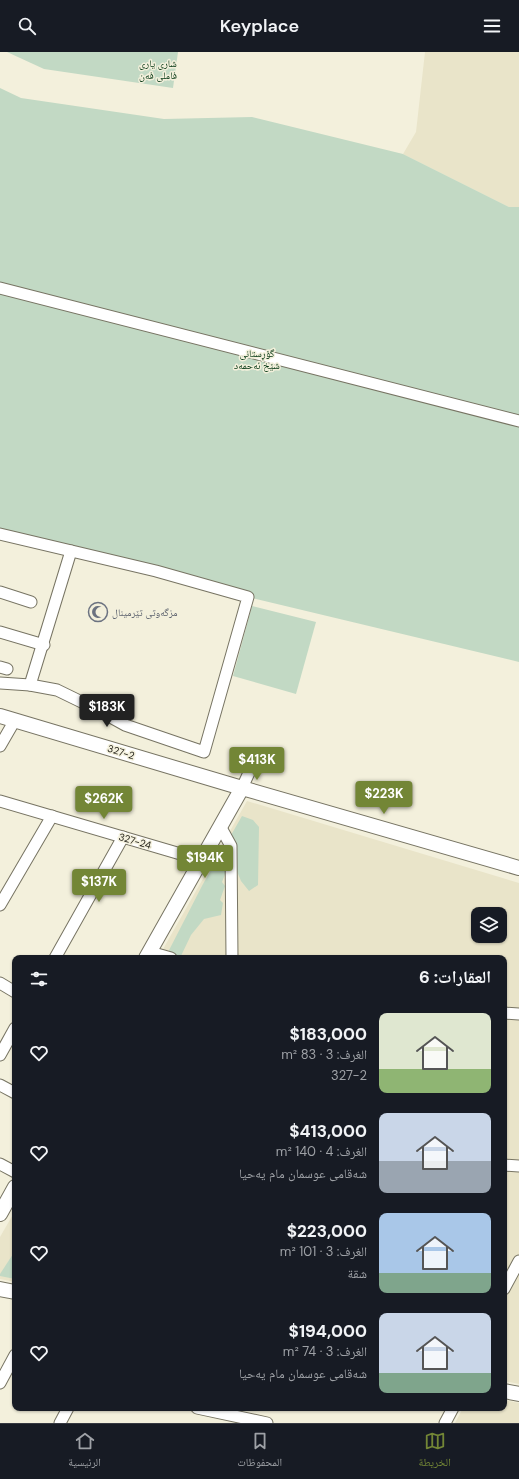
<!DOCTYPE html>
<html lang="ar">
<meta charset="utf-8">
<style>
body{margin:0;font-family:"DM Sans","Noto Naskh Arabic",sans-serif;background:#20242c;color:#f1f3f6;direction:rtl;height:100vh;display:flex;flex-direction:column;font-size:15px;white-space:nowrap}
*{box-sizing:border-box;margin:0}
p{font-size:13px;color:#9ea1a6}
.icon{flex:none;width:22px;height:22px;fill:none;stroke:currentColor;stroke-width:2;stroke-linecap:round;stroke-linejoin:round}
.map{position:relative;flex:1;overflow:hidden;direction:ltr}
.sheet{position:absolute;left:12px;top:903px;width:495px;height:456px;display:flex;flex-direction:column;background:#171b24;border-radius:8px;box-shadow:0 1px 3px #0004;direction:rtl}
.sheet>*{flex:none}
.tools{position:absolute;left:471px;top:855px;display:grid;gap:8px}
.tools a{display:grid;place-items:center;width:36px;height:36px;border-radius:8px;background:#171b24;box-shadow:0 1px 3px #0004;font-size:20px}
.price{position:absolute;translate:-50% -34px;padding:0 9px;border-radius:4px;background:#738636;color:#fff;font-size:13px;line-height:26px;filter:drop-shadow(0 1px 2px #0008)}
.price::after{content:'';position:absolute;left:50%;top:24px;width:12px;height:9px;margin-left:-6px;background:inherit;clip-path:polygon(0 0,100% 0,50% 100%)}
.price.active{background:#222;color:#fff}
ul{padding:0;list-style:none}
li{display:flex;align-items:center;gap:12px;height:100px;padding:0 16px}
li span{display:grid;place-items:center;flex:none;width:112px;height:80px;border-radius:8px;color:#555}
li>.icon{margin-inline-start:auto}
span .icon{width:48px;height:48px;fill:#fffc;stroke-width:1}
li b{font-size:17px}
h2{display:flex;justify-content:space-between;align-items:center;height:48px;padding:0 16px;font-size:17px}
header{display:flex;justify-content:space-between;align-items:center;height:52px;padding:0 16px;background:#171b24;font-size:18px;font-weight:600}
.tab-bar{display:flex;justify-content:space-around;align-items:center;height:56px;border-top:1px solid #363941;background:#171b24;font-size:11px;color:#9ea1a6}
.tab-bar a{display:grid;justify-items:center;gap:2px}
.tab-bar .active{color:#738636}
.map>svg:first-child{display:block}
.built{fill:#e9e4c9;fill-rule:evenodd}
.green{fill:#c2d9c4}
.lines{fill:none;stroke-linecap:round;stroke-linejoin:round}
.minor-casing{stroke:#777463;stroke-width:13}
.tertiary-casing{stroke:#777463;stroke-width:16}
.minor{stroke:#fff;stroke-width:11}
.tertiary{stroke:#fff;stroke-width:14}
.labels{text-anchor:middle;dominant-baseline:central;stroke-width:3;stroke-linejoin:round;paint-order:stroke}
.park-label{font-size:10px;fill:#023511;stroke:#f3f0dc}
.worship-label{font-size:10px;fill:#5b616d;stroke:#f3f0dc;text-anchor:start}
.street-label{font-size:10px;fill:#1d1b14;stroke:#f3f0dc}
</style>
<header><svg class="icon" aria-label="menu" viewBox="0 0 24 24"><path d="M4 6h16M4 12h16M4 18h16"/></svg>Keyplace<svg class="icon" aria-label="search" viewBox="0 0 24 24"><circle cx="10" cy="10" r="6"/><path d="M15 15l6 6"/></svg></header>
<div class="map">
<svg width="519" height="1371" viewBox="0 0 519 1371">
<rect width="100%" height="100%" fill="#f3f0dc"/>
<g class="built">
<polygon points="425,0 519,0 519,155 509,155 403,102 416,80"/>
<path d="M247,749L519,831V1332L504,1329V906H158ZM478,862H500V884H478Z"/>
<polygon points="15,1159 15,1230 0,1227 0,1185"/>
<polygon points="504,1348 519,1351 519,1371 455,1371 463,1356 504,1356"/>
</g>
<g class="green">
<polygon points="7,0 178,0 173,36 44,17"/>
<polygon points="0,36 21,46 164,67 252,65 403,102 509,155 519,155 519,610 248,545 0,481"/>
<polygon points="252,554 316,570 296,642 233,624"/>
<polygon points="242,764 253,768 259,775 258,833 249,839 241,829 236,817 228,815 222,830 225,834 220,848 223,851 221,863 204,867 191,883 180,906 165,906 203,832"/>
<polygon points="15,1199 15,1227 0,1224 0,1222"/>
</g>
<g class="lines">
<g class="minor-casing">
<g id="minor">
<polyline points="0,236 519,369"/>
<polyline points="0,482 156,519 248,545 204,700 125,673 96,657 57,638 30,633 0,631"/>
<polyline points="0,540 31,550"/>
<polyline points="0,580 44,593"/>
<polyline points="0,615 7,617"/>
<polyline points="30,633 71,499"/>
<polyline points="0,694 15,668"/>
<polyline points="242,736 252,714"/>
<polyline points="0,749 201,808"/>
<polyline points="220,774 231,794 232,906"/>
<polyline points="0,853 52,764"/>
<polyline points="150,900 171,906"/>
<polyline points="55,906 123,785"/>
<polyline points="0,931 15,940"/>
<polyline points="504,961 519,962"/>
<polyline points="0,1003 15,976"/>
<polyline points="0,1033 15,1041"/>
<polyline points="0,1112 15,1120"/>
<polyline points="504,1113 519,1114"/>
<polyline points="504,1237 519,1209"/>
<polyline points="0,1331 15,1303"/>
<polyline points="197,1356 267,1371"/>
<polyline points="60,1371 68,1356"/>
<polyline points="445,1371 453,1356"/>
</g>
</g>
<g class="tertiary-casing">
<g id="tertiary">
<polyline points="0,664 242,736 519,816"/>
<polyline points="146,906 242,736"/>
<polyline points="0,1162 15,1135"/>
<polyline points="0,1237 15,1240"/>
<polyline points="504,1339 519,1342"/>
</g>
</g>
<use href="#minor" class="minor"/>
<use href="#tertiary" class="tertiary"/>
</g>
<defs>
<g id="mosque-ring" transform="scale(1)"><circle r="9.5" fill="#f3f0dc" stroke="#6b7280" stroke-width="1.5"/><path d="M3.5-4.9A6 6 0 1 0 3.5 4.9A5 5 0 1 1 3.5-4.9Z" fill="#6b7280"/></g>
</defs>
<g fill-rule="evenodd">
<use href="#mosque-ring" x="98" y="560"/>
</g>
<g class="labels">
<g class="park-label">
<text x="158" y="11">شاری یاری<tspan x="158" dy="12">فاملی فەن</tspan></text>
<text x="257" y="301">گۆڕستانی<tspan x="257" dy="12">شێخ ئەحمەد</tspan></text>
</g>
<g class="worship-label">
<text x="112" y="560">مزگەوتی تێرمینال</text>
</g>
<g class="street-label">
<text transform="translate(121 700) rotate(17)">327-2</text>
<text transform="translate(135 789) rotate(16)">327-24</text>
</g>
</g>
</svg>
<div class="tools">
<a><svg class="icon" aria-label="layers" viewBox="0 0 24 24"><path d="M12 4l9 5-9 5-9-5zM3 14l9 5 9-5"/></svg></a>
</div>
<b class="price active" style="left:107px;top:676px">$183K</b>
<b class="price" style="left:257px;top:729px">$413K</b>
<b class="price" style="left:384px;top:763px">$223K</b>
<b class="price" style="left:104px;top:768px">$262K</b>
<b class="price" style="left:205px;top:827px">$194K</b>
<b class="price" style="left:99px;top:851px">$137K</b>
<section class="sheet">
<h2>العقارات: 6<svg class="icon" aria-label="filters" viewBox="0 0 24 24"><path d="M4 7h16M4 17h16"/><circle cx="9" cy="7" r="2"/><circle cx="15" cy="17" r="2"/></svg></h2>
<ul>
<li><span style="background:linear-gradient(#dfe7d0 70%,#8fb573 0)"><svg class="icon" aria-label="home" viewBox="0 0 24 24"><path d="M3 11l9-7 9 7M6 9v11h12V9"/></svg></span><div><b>$183,000</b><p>الغرف: 3 · 83 m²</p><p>327-2</p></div><svg class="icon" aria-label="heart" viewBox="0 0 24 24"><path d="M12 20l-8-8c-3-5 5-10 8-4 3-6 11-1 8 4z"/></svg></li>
<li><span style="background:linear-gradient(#c9d6e8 60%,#9aa5b1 0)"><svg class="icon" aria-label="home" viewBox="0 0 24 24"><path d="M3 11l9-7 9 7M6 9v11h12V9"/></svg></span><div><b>$413,000</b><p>الغرف: 4 · 140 m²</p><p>شەقامی عوسمان مام یەحیا</p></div><svg class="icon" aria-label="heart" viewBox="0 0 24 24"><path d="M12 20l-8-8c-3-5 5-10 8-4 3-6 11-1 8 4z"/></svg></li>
<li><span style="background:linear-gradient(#a9c7e8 75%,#7fa58c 0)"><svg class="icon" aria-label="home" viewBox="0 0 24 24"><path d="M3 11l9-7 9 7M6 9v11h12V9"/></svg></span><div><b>$223,000</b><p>الغرف: 3 · 101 m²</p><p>شقة</p></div><svg class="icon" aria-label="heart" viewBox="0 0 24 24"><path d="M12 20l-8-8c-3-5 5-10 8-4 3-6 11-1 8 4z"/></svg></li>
<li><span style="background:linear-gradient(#c9d6e8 75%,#7fa58c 0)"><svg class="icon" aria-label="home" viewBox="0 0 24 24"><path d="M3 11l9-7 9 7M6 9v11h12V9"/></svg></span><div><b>$194,000</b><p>الغرف: 3 · 74 m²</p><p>شەقامی عوسمان مام یەحیا</p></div><svg class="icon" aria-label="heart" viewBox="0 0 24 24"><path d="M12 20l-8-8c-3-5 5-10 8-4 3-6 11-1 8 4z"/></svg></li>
</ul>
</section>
</div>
<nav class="tab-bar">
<a class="active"><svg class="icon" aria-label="map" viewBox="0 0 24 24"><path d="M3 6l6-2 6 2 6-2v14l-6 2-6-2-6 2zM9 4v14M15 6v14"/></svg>الخريطة</a>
<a><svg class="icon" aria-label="saved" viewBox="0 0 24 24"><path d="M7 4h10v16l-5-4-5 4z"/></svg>المحفوظات</a>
<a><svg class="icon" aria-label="home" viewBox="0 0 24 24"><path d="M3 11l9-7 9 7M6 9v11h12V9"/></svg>الرئيسية</a>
</nav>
